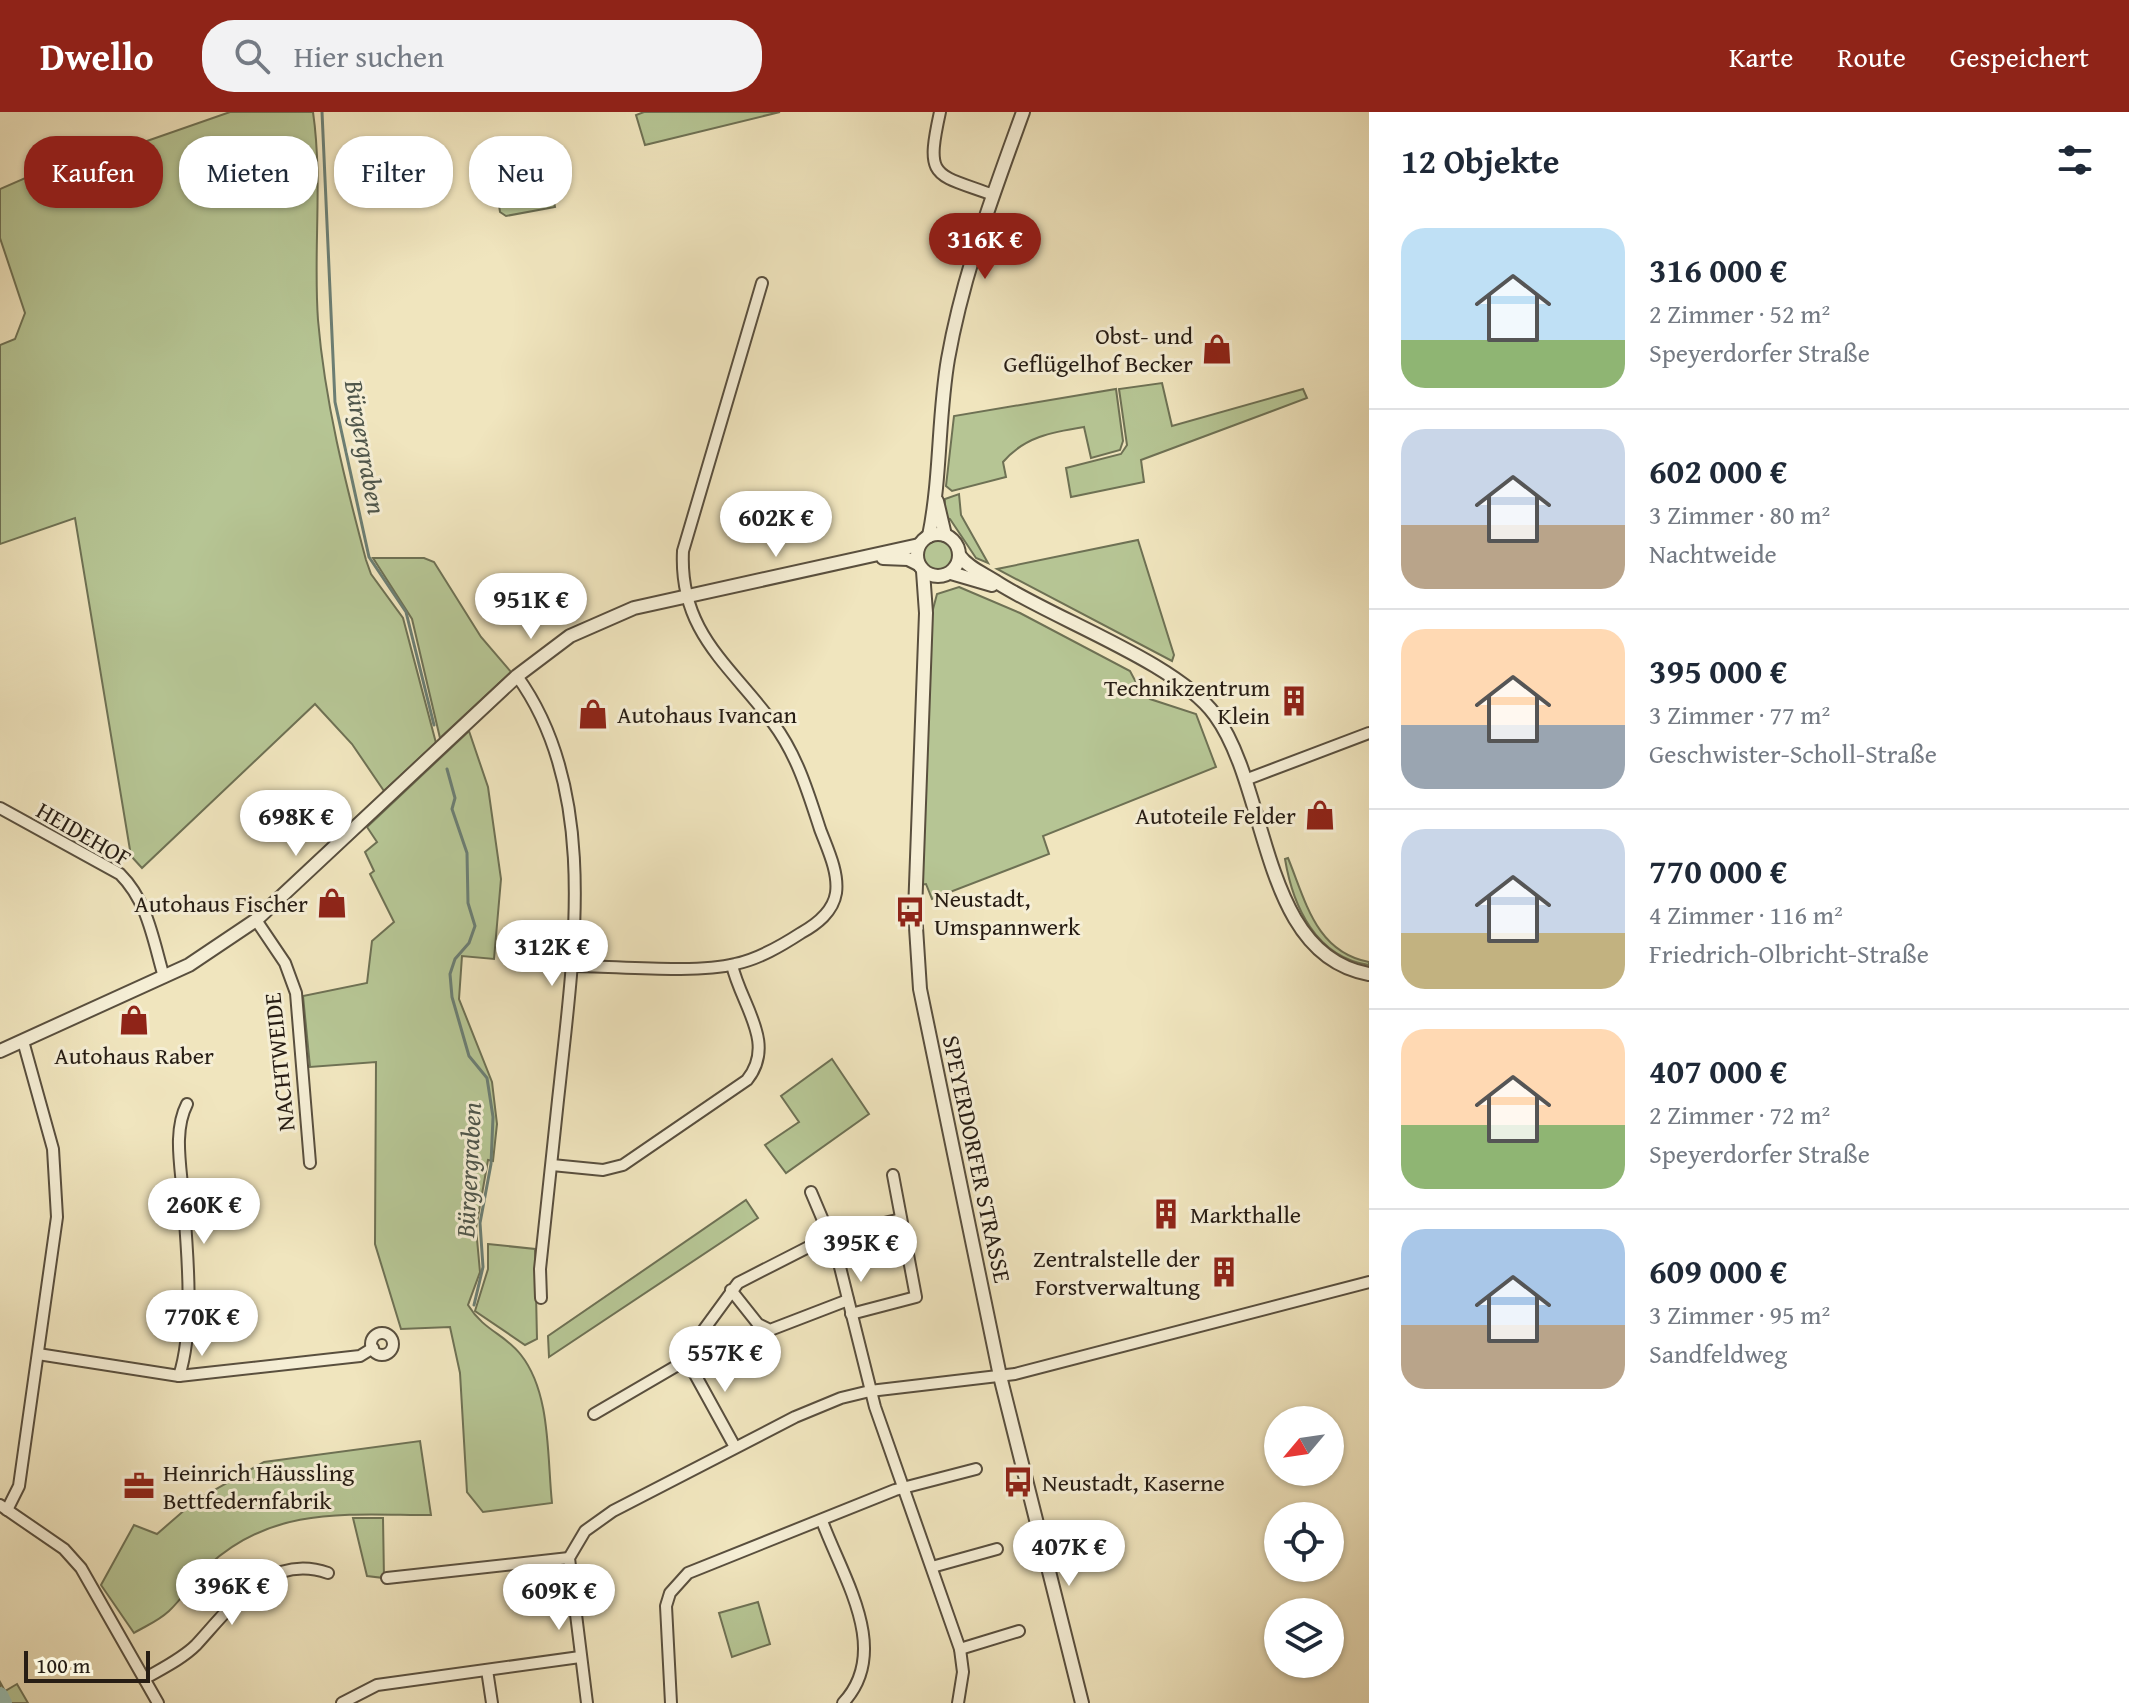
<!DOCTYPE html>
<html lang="de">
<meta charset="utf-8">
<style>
body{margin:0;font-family:"Gentium Book Plus",serif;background:#f2f2f3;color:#1f2937;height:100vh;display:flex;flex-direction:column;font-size:30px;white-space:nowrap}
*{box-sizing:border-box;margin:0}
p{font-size:26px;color:#747a83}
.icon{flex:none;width:44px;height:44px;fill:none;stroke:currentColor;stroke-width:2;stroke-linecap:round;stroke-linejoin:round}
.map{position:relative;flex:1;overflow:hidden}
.side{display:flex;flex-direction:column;background:#fff;width:760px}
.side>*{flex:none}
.hud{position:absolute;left:24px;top:24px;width:760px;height:72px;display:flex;gap:16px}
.needle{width:52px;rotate:241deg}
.fabs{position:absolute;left:1264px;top:1294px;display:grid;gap:16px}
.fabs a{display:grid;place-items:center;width:80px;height:80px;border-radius:50%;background:#fff;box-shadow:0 2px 6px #0004;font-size:40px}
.scale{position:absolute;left:24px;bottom:20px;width:126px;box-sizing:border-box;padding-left:8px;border:4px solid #271d14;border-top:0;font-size:22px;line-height:28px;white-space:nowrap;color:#271d14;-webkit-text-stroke:6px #f5eed5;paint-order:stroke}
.price{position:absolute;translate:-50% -68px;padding:0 18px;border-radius:28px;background:#fff;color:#222;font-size:26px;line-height:52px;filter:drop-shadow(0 2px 4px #0008)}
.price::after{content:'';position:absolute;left:50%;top:48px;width:24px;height:18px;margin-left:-12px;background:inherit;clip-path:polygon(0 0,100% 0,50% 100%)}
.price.current{background:#8f2418;color:#fff}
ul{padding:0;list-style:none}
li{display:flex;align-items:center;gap:24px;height:200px;padding:0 32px}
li+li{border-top:2px solid #e0e1e3}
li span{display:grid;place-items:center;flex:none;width:224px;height:160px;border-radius:24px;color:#555}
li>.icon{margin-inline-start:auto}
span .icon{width:96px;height:96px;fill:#fffc;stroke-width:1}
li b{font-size:34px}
h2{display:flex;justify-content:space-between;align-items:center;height:96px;padding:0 32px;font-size:34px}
.pill{padding:0 28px;border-radius:32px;background:#fff;box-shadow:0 2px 6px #0004;font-size:28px;line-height:72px}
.pill.current{background:#8f2418;color:#fff}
header{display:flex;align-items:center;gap:48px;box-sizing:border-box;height:112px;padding:0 40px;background:#8f2418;color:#fff}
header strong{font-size:38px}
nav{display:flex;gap:44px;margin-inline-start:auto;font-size:28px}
.search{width:560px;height:72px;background:#f2f2f3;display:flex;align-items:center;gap:20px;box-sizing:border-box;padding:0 28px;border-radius:32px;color:#747a83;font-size:30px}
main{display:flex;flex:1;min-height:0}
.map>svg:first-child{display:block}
.green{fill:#b6c594;stroke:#6e7154;stroke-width:2}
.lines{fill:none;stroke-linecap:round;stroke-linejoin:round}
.stream{stroke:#6c7e73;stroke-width:3}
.river{stroke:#9abfb2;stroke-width:16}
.minor-casing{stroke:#594f3e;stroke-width:14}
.tertiary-casing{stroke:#594f3e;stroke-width:16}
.minor{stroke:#f5eed5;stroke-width:10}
.tertiary{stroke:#f5eed5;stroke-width:12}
.labels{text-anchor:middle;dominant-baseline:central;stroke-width:6;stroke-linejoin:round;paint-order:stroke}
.poi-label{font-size:24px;fill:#271d14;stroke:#f5eed5;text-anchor:end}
.street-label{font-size:24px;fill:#271d14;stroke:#f5eed5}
.water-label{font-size:26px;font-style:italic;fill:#4f564b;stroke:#f5eed5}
</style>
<header>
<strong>Dwello</strong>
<div class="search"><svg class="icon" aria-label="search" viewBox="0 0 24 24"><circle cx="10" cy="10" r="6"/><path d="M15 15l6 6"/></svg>Hier suchen</div>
<nav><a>Karte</a><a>Route</a><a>Gespeichert</a></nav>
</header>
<main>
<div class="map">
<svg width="1369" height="1591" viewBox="0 0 1369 1591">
<rect width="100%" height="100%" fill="#f0e5be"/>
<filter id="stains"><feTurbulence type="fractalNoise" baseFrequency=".0025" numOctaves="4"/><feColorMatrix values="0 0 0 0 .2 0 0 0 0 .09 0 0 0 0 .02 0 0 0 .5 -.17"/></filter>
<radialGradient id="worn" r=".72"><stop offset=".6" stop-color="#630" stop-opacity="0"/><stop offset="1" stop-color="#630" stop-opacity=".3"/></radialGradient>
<g class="green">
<path d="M230,0H313C323,69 313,139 318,208C325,291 345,369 366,448L371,462L403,506L436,631L384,679L352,632L315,592L142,756L131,744L75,406L0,432V233L15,227L25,201L0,126V77L78,43V53Z"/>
<polygon points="644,0 780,0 645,33 636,3"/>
<polygon points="550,70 555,95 506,104 500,100 497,80"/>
<polygon points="1162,271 1172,314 1303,277 1307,286 1141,348 1144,370 1071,385 1066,356 1121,342 1127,333 1119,277"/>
<path d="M1116,277L1123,329L1120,338L1091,346L1084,315C1052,320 1024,325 1003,350L1006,365L952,379L946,374L954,304Z"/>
<polygon points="959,382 961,403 988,451 976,446 950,407 944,405 945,387"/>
<circle cx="937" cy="443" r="17"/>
<polygon points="1138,428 1174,543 1172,549 997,457"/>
<polygon points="373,446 424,446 434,450 481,525 511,560 440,626 412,507"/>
<polygon points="959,475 1020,501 1130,559 1140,578 1150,587 1196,602 1216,655 1043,724 1049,742 932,787 926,772 919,773 932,501 937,482"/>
<path d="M469,619L488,675L501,767L494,847L462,844L459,887L492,970L497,1012L493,1049L488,1048L476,1116L480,1160L468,1193C484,1219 505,1222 521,1243C551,1281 547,1344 552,1391L483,1400L467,1380L460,1261L450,1215L401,1217L375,1132L376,950L310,955L303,884L367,871L372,829L394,810L370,762L374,759L365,740L377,730L367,715Z"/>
<path d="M1288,746C1306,790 1316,840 1369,850V853C1316,845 1293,795 1285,747Z"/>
<polygon points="832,947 869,1002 786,1061 765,1033 799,1010 781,984"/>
<polygon points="746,1088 758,1106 549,1245 548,1224"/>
<polygon points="488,1132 535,1137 537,1227 525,1233 475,1199 488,1157"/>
<path d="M420,1329L431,1403C350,1403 274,1393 209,1453C194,1467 184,1485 169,1499C157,1510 147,1513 134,1521L101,1473L134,1413L157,1422L195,1389L264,1350Z"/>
<polygon points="353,1406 383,1406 384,1466 367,1464"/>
<polygon points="758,1490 770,1532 732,1545 719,1501"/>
<polygon points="0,1570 5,1579 17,1572 28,1591 0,1591"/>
</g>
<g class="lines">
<g class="stream">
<polyline points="322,0 335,290 369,445 406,500 434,613"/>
<polyline points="447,657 455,686 452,697 467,741 468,791 475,814 469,831 455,847 450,862 452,885 469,944 487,966 493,1005 491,1052 480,1111 483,1155 474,1193"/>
</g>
<polyline class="river" points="0,1583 4,1591"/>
<g class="minor-casing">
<g id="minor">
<path d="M940,0C925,68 934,61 993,83"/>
<path d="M517,564C599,677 574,839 560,970C553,1032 547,1094 540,1157L541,1186"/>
<polyline points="1245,668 1369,621"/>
<path d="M0,696L120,762C148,790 153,828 164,865"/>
<polyline points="256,808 285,851 296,881 310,1051"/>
<path d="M571,854C616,854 695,862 735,852C759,847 781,834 801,821C817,812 833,800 836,781C839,760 827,736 820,717C808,680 797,643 773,611C730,553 679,520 683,439L762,171"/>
<path d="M552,1053L603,1058L623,1053L747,968C777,931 741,893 732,853"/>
<polyline points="811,1080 836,1139 875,1295 960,1537 963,1560 958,1591"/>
<polyline points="731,1178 758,1212 770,1218 848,1188"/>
<polyline points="851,1202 916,1185 893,1063"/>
<circle cx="382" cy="1232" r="11"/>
<polyline points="38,1242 179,1264 360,1244 373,1236"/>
<polyline points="686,1246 735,1335"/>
<path d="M179,1264C195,1216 187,1135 183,1084C181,1055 173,1019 187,992"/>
<polyline points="594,1302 678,1253 738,1171 830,1124 901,1107"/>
<polyline points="0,1393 64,1437 81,1456 158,1591"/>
<polyline points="7,1398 19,1374 57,1105 53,1037 23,929"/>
<path d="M822,1409C843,1466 892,1539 843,1591"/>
<polyline points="932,1455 997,1437"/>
<polyline points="387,1466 569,1446"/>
<polyline points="960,1537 1019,1519"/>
<polyline points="487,1558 492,1591"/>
<path d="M144,1567C161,1557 182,1547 196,1533C230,1496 269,1440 328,1461"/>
<polyline points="342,1591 377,1573 580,1545"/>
<polyline points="587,1591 569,1446 585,1419 613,1399 795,1305 841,1286 870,1279 1015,1262 1369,1170"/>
<polyline points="671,1591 666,1494 670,1481 688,1461 895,1378 976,1357"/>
</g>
</g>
<g class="tertiary-casing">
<g id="tertiary">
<polyline points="937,389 945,423"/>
<circle cx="938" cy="443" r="21"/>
<path d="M929,424C941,365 938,305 948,247C963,162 994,80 1023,0"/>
<path d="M959,443C968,456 985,462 998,471C1056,508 1177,551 1215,603C1270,678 1260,843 1369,862"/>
<polyline points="883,446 908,447 918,452"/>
<polyline points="923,459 926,501 915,800 920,877 1000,1264 1082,1591"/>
<polyline points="951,461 992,473"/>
<polyline points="0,939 189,853 256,808 517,564 570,524 634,496 919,433"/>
</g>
</g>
<use href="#minor" class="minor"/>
<use href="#tertiary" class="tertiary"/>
</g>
<defs>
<g id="shop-bare" transform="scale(2.4)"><path d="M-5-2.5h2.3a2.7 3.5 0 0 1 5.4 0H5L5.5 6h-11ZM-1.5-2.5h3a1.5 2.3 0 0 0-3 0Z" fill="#8f2418" stroke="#f5eed5" stroke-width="2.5" paint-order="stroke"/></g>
<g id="building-bare" transform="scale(2.4)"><path d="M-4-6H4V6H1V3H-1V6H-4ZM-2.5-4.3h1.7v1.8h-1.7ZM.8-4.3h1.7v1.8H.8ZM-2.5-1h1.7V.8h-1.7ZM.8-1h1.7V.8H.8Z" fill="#8f2418" stroke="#f5eed5" stroke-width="2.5" paint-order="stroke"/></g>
<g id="bus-bare" transform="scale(2.4)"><path d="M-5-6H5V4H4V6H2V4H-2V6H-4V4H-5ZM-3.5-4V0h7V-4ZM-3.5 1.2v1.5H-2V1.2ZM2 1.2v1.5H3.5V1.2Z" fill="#8f2418" stroke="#f5eed5" stroke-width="2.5" paint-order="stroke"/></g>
<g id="office-bare" transform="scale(2.4)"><path d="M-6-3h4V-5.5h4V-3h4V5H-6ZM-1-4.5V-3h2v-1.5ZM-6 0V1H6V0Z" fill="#8f2418" stroke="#f5eed5" stroke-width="2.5" paint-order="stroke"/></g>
</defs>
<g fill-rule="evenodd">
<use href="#shop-bare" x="1217" y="237"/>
<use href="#building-bare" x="1294" y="589"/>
<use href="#shop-bare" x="593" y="602"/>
<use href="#shop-bare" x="1320" y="703"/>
<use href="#shop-bare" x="332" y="791"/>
<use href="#bus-bare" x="910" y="800"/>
<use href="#shop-bare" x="134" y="908"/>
<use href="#building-bare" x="1166" y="1102"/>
<use href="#building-bare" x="1224" y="1160"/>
<use href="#bus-bare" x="1018" y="1370"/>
<use href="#office-bare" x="139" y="1374"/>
</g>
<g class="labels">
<g class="poi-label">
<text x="1193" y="223">Obst- und<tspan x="1193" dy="28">Geflügelhof Becker</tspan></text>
<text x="1270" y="575">Technikzentrum<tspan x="1270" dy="28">Klein</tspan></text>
<text x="617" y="602" text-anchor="start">Autohaus Ivancan</text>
<text x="1296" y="703">Autoteile Felder</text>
<text x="934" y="786" text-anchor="start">Neustadt,<tspan x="934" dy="28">Umspannwerk</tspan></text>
<text x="308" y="791">Autohaus Fischer</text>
<text x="134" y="943" text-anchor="middle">Autohaus Raber</text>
<text x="1190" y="1102" text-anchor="start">Markthalle</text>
<text x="1200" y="1146">Zentralstelle der<tspan x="1200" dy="28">Forstverwaltung</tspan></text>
<text x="163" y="1360" text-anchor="start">Heinrich Häussling<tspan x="163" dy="28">Bettfedernfabrik</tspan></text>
<text x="1042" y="1370" text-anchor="start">Neustadt, Kaserne</text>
</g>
<g class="street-label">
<text transform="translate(84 722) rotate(30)">HEIDEHOF</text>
<text transform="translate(279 950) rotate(-96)">NACHTWEIDE</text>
<text transform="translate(977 1047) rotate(78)">SPEYERDORFER STRASSE</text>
</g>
<g class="water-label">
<text transform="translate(366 335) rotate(80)">Bürgergraben</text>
<text transform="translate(468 1058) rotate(-87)">Bürgergraben</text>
</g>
</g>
<rect width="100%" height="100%" filter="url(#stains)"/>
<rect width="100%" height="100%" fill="url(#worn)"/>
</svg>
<div class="fabs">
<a><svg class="needle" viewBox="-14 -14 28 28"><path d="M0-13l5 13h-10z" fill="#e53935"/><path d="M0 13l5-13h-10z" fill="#747a83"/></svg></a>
<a><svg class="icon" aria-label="locate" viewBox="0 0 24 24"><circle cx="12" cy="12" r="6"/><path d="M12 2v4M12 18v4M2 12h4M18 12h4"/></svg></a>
<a><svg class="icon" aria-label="layers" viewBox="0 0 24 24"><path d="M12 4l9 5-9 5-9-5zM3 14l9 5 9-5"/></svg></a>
</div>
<div class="scale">100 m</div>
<b class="price current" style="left:985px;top:169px">316K €</b>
<b class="price" style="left:776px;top:447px">602K €</b>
<b class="price" style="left:531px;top:529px">951K €</b>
<b class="price" style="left:296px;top:746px">698K €</b>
<b class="price" style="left:552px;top:876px">312K €</b>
<b class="price" style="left:204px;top:1134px">260K €</b>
<b class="price" style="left:861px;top:1172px">395K €</b>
<b class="price" style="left:202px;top:1246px">770K €</b>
<b class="price" style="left:725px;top:1282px">557K €</b>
<b class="price" style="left:1069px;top:1476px">407K €</b>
<b class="price" style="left:232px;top:1515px">396K €</b>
<b class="price" style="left:559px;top:1520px">609K €</b>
<div class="hud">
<a class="pill current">Kaufen</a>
<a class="pill">Mieten</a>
<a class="pill">Filter</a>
<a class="pill">Neu</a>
</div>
</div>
<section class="side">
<h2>12 Objekte<svg class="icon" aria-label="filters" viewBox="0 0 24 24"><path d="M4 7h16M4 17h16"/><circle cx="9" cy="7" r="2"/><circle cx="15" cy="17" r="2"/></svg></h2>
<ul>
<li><span style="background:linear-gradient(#bfe0f5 70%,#8fb573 0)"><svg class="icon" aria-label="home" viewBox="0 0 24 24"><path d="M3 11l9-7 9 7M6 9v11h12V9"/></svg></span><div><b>316 000 €</b><p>2 Zimmer · 52 m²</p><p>Speyerdorfer Straße</p></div></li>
<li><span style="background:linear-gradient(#c9d6e8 60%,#b9a48a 0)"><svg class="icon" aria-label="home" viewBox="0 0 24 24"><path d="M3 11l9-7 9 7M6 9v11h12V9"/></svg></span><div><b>602 000 €</b><p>3 Zimmer · 80 m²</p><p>Nachtweide</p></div></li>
<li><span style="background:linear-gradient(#ffd9b3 60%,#9aa5b1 0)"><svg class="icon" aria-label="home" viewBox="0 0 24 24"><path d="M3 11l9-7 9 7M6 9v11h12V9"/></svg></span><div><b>395 000 €</b><p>3 Zimmer · 77 m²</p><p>Geschwister-Scholl-Straße</p></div></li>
<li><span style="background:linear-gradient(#c9d6e8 65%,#c2b280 0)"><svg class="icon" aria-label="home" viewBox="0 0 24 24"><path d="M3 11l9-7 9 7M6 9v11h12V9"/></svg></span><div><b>770 000 €</b><p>4 Zimmer · 116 m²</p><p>Friedrich-Olbricht-Straße</p></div></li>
<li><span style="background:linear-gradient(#ffd9b3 60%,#8fb573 0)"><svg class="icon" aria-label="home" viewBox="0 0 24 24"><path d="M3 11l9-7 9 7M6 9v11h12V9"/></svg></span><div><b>407 000 €</b><p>2 Zimmer · 72 m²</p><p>Speyerdorfer Straße</p></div></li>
<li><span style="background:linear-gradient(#a9c7e8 60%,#b9a48a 0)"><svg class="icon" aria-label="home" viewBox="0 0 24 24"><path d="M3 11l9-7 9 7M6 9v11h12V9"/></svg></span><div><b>609 000 €</b><p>3 Zimmer · 95 m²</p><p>Sandfeldweg</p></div></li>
</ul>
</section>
</main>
